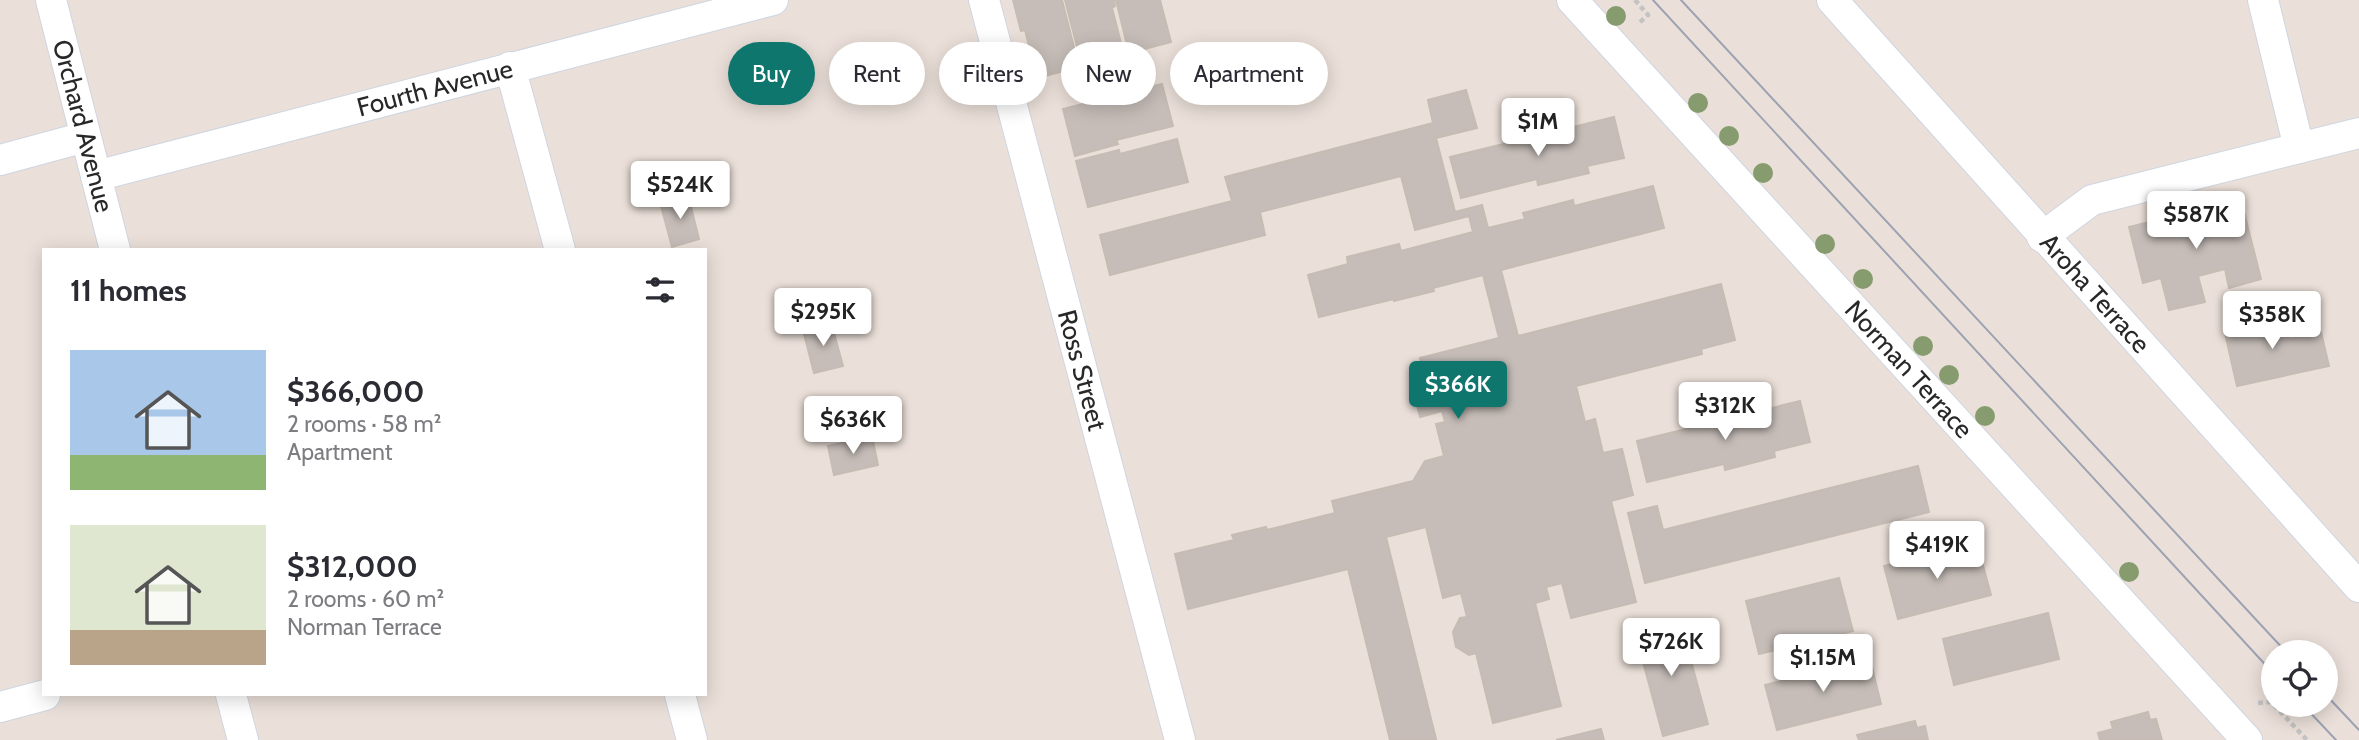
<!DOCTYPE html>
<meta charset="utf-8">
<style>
body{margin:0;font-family:Cabin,sans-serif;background:#f2f2f3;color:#2b2b33;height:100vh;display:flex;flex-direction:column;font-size:26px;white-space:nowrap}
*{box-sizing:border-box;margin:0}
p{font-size:23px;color:#7c7c81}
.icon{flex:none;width:38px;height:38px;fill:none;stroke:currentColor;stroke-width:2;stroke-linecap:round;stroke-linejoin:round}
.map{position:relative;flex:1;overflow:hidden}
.side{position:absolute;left:42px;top:248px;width:665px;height:448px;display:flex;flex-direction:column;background:#fff;border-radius:0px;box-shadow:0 4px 18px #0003}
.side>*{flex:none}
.guide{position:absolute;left:728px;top:42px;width:665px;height:63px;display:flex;gap:14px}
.fabs{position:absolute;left:2261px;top:640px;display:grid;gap:14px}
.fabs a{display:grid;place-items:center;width:77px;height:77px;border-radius:50%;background:#fff;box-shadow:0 4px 18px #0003;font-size:35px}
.price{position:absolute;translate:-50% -60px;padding:0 16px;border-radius:7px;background:#fff;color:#222;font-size:23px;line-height:46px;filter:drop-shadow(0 2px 4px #0008)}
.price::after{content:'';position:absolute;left:50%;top:42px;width:21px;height:16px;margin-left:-10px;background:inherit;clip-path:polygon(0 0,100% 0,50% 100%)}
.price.active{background:#0f766e;color:#fff}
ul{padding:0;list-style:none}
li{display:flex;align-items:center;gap:21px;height:175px;padding:0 28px}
li span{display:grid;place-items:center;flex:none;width:196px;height:140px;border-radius:0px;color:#555}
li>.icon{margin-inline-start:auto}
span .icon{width:84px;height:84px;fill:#fffc;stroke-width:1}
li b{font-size:30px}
h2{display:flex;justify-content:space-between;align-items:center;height:84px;padding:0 28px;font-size:30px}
.pill{padding:0 24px;border-radius:32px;background:#fff;box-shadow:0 4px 18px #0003;font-size:24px;line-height:63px}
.pill.active{background:#0f766e;color:#fff}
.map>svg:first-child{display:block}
.building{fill:#c6bdb8;stroke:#c6bcb3;stroke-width:2}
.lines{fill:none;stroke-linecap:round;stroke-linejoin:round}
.minor-casing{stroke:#ced5e1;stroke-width:32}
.path{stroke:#c3c3c3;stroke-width:4.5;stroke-dasharray:5 3.5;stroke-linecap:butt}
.minor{stroke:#fff;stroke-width:30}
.tram{stroke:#9ca2b2;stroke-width:2}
.tree{fill:#869c6f}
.labels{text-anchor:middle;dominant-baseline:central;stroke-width:6;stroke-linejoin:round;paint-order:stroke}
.street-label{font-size:26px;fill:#282828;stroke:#fff}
</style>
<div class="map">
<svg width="2359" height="740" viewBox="0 0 2359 740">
<rect width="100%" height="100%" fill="#ebe0d9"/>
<g class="building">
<polygon points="1013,0 1062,0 1079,67 1037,78 1025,30 1021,31"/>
<polygon points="1065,0 1114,0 1115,6 1112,8 1124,55 1082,66"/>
<polygon points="1116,0 1160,0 1171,42 1129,53"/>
<polygon points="1162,84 1173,126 1116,140 1118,144 1075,156 1063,109"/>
<polygon points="1466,90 1477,128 1436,138 1455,212 1482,205 1488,228 1525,219 1523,213 1573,200 1574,206 1653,186 1664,228 1501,270 1518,336 1721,284 1735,340 1701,349 1702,354 1576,386 1585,422 1595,419 1603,453 1622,449 1633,495 1611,501 1636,602 1571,618 1562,583 1546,587 1549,599 1535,603 1561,706 1493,723 1476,653 1469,655 1456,647 1453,632 1460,618 1467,617 1461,593 1443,598 1426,527 1386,537 1436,739 1390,740 1348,569 1188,609 1175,554 1234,540 1232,535 1266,527 1267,530 1335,513 1332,501 1413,481 1425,461 1444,456 1436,424 1445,422 1442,411 1420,417 1410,376 1418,374 1416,363 1421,362 1420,358 1499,338 1483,275 1433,288 1434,291 1394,301 1394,299 1319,317 1308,275 1348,264 1347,257 1399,244 1401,251 1473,232 1469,216 1415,230 1401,176 1260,212 1265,235 1110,275 1100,235 1232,201 1225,177 1433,123 1428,100"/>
<polygon points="1614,117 1624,158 1587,166 1589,173 1538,185 1537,179 1461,198 1450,157"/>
<polygon points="1177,139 1188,182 1088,207 1076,161 1119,150 1120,154"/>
<polygon points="688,195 699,239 672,247 660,202"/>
<polygon points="2241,200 2261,279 2229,288 2225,269 2198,276 2205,302 2169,310 2161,278 2143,283 2129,227"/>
<polygon points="2284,315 2290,339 2321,332 2329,366 2237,386 2224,329"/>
<polygon points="831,322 843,366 814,373 803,330"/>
<polygon points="1800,401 1810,442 1774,451 1775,457 1725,470 1724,464 1647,482 1637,441"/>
<polygon points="872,436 878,465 834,475 828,446"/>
<polygon points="1918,466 1929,512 1645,583 1628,513 1657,506 1663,530"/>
<polygon points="1977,543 1991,595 1898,619 1884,566"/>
<polygon points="1839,578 1853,631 1759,654 1746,601"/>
<polygon points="2048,613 2059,659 1954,685 1943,639"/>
<polygon points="1680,620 1708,724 1663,736 1635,632"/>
<polygon points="1870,659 1881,704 1777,730 1765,685"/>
<polygon points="2148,712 2150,720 2156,719 2162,740 2100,740 2098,733 2113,729 2111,722"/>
<polygon points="1915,721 1917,728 1925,726 1928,740 1859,740 1857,735"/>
<polygon points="1601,729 1604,740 1556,740"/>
</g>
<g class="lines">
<g class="minor-casing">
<g id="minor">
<path id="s1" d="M51,0L115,250"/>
<path id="s2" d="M984,0L1180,740"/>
<path id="s3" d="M1572,0L2247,740"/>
<path id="s4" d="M1832,0L2359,587"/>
<polyline points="2263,0 2299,148"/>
<polyline points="510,67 560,250"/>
<polyline points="0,160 85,137"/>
<path id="s5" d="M96,176L773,0"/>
<polyline points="2042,237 2092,200 2359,133"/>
<polyline points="231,695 243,740"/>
<polyline points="680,695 692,740"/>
<polyline points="0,707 45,695"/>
</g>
</g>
<g class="path">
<polyline points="1635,0 1648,15 1638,24"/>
<polyline points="2258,703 2271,702 2273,704"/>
<polyline points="2274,705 2307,740"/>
</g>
<use href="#minor" class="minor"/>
<g class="tram">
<polyline points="1653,0 2273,673"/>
<polyline points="1681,0 2287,653"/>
<polyline points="2326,695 2359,730"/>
<polyline points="2303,705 2336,740"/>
</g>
</g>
<g class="tree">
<circle cx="1616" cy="16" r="10"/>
<circle cx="1698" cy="103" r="10"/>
<circle cx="1729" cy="136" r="10"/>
<circle cx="1763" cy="173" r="10"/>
<circle cx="1825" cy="244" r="10"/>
<circle cx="1863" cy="279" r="10"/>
<circle cx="1923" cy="346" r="10"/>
<circle cx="1949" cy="375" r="10"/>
<circle cx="1985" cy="416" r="10"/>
<circle cx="2129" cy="572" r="10"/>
</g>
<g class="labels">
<g class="street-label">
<text stroke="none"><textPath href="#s5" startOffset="350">Fourth Avenue</textPath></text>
<text stroke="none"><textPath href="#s1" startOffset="130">Orchard Avenue</textPath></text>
<text stroke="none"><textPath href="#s4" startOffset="394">Aroha Terrace</textPath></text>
<text stroke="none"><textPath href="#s2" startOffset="383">Ross Street</textPath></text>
<text stroke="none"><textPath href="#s3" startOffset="500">Norman Terrace</textPath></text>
</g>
</g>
</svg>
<div class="fabs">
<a><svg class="icon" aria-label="locate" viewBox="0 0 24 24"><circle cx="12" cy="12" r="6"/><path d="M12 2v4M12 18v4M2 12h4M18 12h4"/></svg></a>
</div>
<b class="price" style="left:1538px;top:158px">$1M</b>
<b class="price" style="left:680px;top:221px">$524K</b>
<b class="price" style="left:2196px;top:251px">$587K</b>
<b class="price" style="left:823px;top:348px">$295K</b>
<b class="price" style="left:2272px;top:351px">$358K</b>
<b class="price active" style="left:1458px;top:421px">$366K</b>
<b class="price" style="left:1725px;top:442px">$312K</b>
<b class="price" style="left:853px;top:456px">$636K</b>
<b class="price" style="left:1937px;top:581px">$419K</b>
<b class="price" style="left:1671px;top:678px">$726K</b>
<b class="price" style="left:1823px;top:694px">$1.15M</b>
<div class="guide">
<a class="pill active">Buy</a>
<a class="pill">Rent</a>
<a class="pill">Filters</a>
<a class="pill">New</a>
<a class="pill">Apartment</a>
</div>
<section class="side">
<h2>11 homes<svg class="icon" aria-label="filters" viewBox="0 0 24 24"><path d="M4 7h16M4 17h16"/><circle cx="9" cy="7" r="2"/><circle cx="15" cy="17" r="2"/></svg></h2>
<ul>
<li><span style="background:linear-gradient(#a9c7e8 75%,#8fb573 0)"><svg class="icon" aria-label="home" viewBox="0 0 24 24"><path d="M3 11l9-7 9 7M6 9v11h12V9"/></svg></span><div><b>$366,000</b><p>2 rooms · 58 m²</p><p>Apartment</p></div></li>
<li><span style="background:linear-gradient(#dfe7d0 75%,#b9a48a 0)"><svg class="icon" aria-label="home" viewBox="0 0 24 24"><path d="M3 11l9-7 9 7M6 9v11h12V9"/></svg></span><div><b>$312,000</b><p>2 rooms · 60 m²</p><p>Norman Terrace</p></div></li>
</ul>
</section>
</div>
